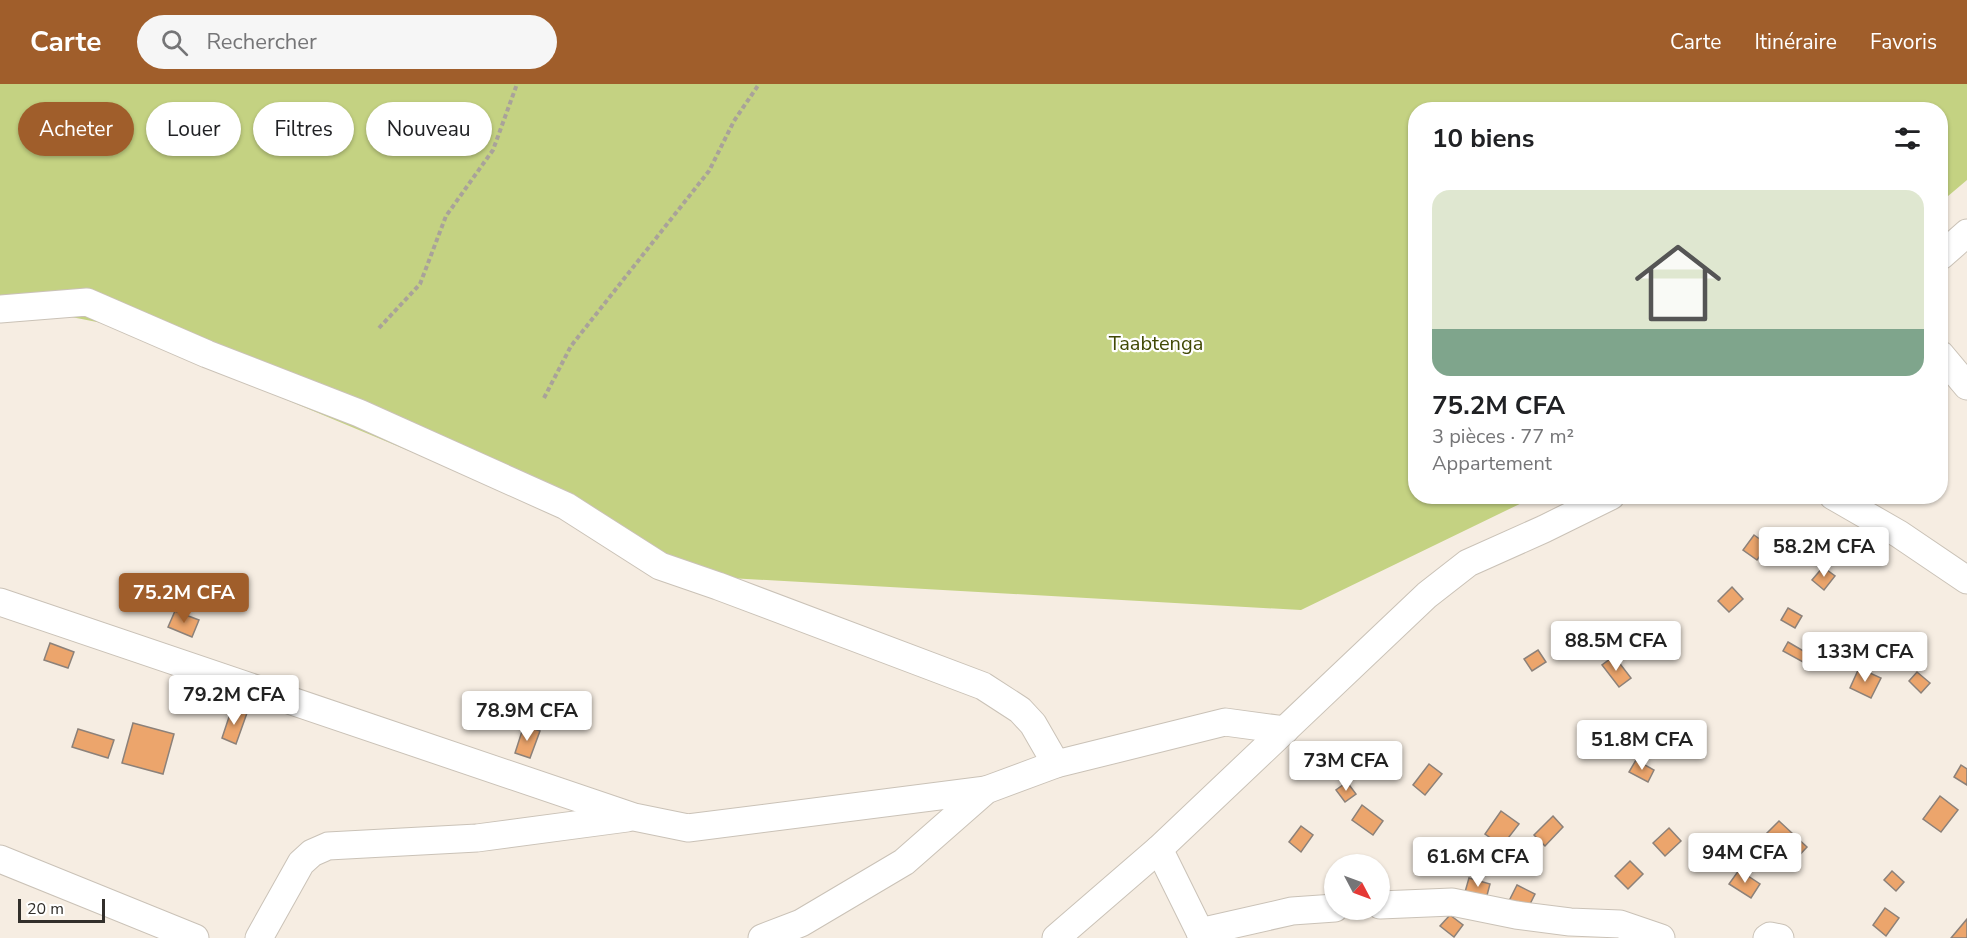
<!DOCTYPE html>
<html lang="fr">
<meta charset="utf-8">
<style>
body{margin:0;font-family:"Nunito Sans",sans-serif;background:#f6f6f6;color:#202124;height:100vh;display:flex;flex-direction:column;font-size:22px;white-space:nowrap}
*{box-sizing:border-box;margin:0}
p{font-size:20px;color:#757577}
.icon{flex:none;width:33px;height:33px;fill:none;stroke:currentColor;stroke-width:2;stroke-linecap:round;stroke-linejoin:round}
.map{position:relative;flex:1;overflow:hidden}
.side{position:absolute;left:1408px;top:18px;width:540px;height:402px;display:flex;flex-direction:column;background:#fff;border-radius:24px;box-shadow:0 2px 4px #0004}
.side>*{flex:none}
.banner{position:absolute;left:18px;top:18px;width:570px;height:54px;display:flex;gap:12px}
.needle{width:39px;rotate:131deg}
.fabs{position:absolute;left:1324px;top:770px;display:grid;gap:12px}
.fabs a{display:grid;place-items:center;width:66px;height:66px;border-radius:50%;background:#fff;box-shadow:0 2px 4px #0004;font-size:30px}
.scale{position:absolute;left:18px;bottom:15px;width:87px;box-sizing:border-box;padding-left:6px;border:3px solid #322f2b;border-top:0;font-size:16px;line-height:21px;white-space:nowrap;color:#322f2b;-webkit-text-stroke:4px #fff;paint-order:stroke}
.price{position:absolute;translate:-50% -51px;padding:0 14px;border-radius:6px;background:#fff;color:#222;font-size:20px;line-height:39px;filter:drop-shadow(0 2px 3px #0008)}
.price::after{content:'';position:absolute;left:50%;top:36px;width:18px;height:14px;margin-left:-9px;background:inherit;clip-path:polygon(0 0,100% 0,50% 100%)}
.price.active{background:#a05e2b;color:#fff}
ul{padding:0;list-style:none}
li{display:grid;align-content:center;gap:12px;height:318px;padding:0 24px}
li+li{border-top:2px solid #e0e0e0}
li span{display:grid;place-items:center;height:186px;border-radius:18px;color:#555}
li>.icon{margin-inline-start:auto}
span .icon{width:108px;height:108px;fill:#fffc;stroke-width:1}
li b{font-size:26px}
h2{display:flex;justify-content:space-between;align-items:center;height:72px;padding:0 24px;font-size:26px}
.chip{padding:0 21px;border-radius:27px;background:#fff;box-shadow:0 2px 4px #0004;font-size:21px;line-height:54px}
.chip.active{background:#a05e2b;color:#fff}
header{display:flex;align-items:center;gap:36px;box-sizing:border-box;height:84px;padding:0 30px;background:#a05e2b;color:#fff}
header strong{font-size:28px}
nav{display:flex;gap:33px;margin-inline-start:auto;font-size:21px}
.search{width:420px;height:54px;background:#f6f6f6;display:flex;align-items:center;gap:15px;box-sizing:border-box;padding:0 21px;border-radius:33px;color:#757577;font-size:22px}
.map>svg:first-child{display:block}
.green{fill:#c4d282}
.building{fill:#eca56c;stroke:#8c8179;stroke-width:1.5}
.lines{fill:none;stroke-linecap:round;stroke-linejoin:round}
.minor-casing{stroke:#cac2b7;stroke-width:29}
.path{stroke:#a9a29a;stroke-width:4;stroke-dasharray:4.5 3;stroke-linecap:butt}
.minor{stroke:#fff;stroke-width:27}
.labels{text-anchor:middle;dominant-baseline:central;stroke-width:4.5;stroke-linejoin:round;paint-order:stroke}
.park-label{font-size:20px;fill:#414905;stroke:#fff}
</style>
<header>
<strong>Carte</strong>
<div class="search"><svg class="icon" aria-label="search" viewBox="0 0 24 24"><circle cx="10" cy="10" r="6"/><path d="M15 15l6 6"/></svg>Rechercher</div>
<nav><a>Carte</a><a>Itinéraire</a><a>Favoris</a></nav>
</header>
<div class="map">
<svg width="1967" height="854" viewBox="0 0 1967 854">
<rect width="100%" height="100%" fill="#f6ede2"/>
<polygon class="green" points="0,0 1967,0 1967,96 1941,118 1941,26 1416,26 1416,412 1534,413 1301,526 712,493 102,239 0,219"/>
<g class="building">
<polygon points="1754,451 1768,461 1757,476 1743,466"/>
<polygon points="1823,483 1835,492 1824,506 1812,496"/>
<polygon points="1732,503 1743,515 1729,528 1718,517"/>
<polygon points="1788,524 1802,532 1795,544 1781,536"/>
<polygon points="175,527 199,536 192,553 168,543"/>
<polygon points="1788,558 1807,569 1803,578 1783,567"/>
<polygon points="50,559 74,568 68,584 44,576"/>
<polygon points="1538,566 1546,578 1532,587 1524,575"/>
<polygon points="1614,572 1631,594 1619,603 1602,581"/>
<polygon points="1859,584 1881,594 1871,614 1850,604"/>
<polygon points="1917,588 1930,599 1921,609 1909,597"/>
<polygon points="232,624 247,629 236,660 222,654"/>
<polygon points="133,639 174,650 163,690 122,679"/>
<polygon points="524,641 540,647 530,674 515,669"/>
<polygon points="1598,641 1622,658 1613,671 1589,653"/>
<polygon points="78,645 114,656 108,674 72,663"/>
<polygon points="1636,676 1654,686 1648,698 1629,688"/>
<polygon points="1429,680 1442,690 1425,711 1413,701"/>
<polygon points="1961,681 1967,685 1967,701 1954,693"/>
<polygon points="1347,698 1356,710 1345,718 1336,706"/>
<polygon points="1940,712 1958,726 1941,748 1923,735"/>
<polygon points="1362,721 1383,737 1373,751 1352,736"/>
<polygon points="1501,727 1519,740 1502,762 1485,750"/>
<polygon points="1553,732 1563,743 1545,762 1534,751"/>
<polygon points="1779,737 1807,763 1794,777 1766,750"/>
<polygon points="1301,742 1313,751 1301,768 1289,758"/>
<polygon points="1669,744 1681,757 1665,772 1653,759"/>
<polygon points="1630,777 1643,790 1628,805 1615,792"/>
<polygon points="1739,786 1760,800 1751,814 1729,800"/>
<polygon points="1892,787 1904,798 1896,807 1884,796"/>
<polygon points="1469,794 1490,800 1486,815 1465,808"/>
<polygon points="1517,801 1535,810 1527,826 1509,817"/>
<polygon points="1885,824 1899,834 1886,852 1873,841"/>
<polygon points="1450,831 1463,841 1454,853 1440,842"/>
<polygon points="1967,835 1967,854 1951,854"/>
</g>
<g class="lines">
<g class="minor-casing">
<g id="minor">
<polyline points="1941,172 1967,149"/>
<polyline points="0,225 87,218 207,270 359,329 566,422 660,482 718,502 983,602 1020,626 1033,640 1056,680"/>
<polyline points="1941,271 1967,302"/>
<polyline points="1833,412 1899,450 1967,496"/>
<polyline points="0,518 634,733 688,744 986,706"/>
<polyline points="1159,765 1203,854"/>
<polyline points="0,775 195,854"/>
<polyline points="1380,821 1452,818 1516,831 1570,838 1620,840 1661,854"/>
<polyline points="1200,848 1292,827 1335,824"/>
<polyline points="259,854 301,779 312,769 328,762 477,754 627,734"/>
<polyline points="762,854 801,839 904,778 986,706 1056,680 1225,638 1285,646"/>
<polyline points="1056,854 1159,765 1427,511 1468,479 1544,445 1611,412"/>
<polyline points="1767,854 1770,852 1780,854"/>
</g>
</g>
<g class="path">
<polyline points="379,244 420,200 446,132 493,66 517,0"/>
<polyline points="544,314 571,262 709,87 734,37 759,0"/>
</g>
<use href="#minor" class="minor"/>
</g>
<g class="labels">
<g class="park-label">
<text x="1156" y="259">Taabtenga</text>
</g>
</g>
</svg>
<div class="fabs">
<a><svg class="needle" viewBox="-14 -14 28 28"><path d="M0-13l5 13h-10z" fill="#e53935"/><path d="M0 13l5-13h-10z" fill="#757577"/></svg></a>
</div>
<div class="scale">20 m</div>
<b class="price" style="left:1824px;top:494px">58.2M CFA</b>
<b class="price active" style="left:184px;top:540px">75.2M CFA</b>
<b class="price" style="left:1616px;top:588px">88.5M CFA</b>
<b class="price" style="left:1865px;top:599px">133M CFA</b>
<b class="price" style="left:234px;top:642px">79.2M CFA</b>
<b class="price" style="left:527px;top:658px">78.9M CFA</b>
<b class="price" style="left:1642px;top:687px">51.8M CFA</b>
<b class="price" style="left:1346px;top:708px">73M CFA</b>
<b class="price" style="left:1745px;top:800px">94M CFA</b>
<b class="price" style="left:1478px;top:804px">61.6M CFA</b>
<div class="banner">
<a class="chip active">Acheter</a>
<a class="chip">Louer</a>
<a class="chip">Filtres</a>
<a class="chip">Nouveau</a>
</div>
<section class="side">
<h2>10 biens<svg class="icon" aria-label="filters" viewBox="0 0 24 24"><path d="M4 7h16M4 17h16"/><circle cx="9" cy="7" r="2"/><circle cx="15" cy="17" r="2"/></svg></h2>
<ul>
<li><span style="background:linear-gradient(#dfe7d0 75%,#7fa58c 0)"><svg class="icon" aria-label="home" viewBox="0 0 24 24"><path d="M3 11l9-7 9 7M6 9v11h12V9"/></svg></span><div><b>75.2M CFA</b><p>3 pièces · 77 m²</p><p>Appartement</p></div></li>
</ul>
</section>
</div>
